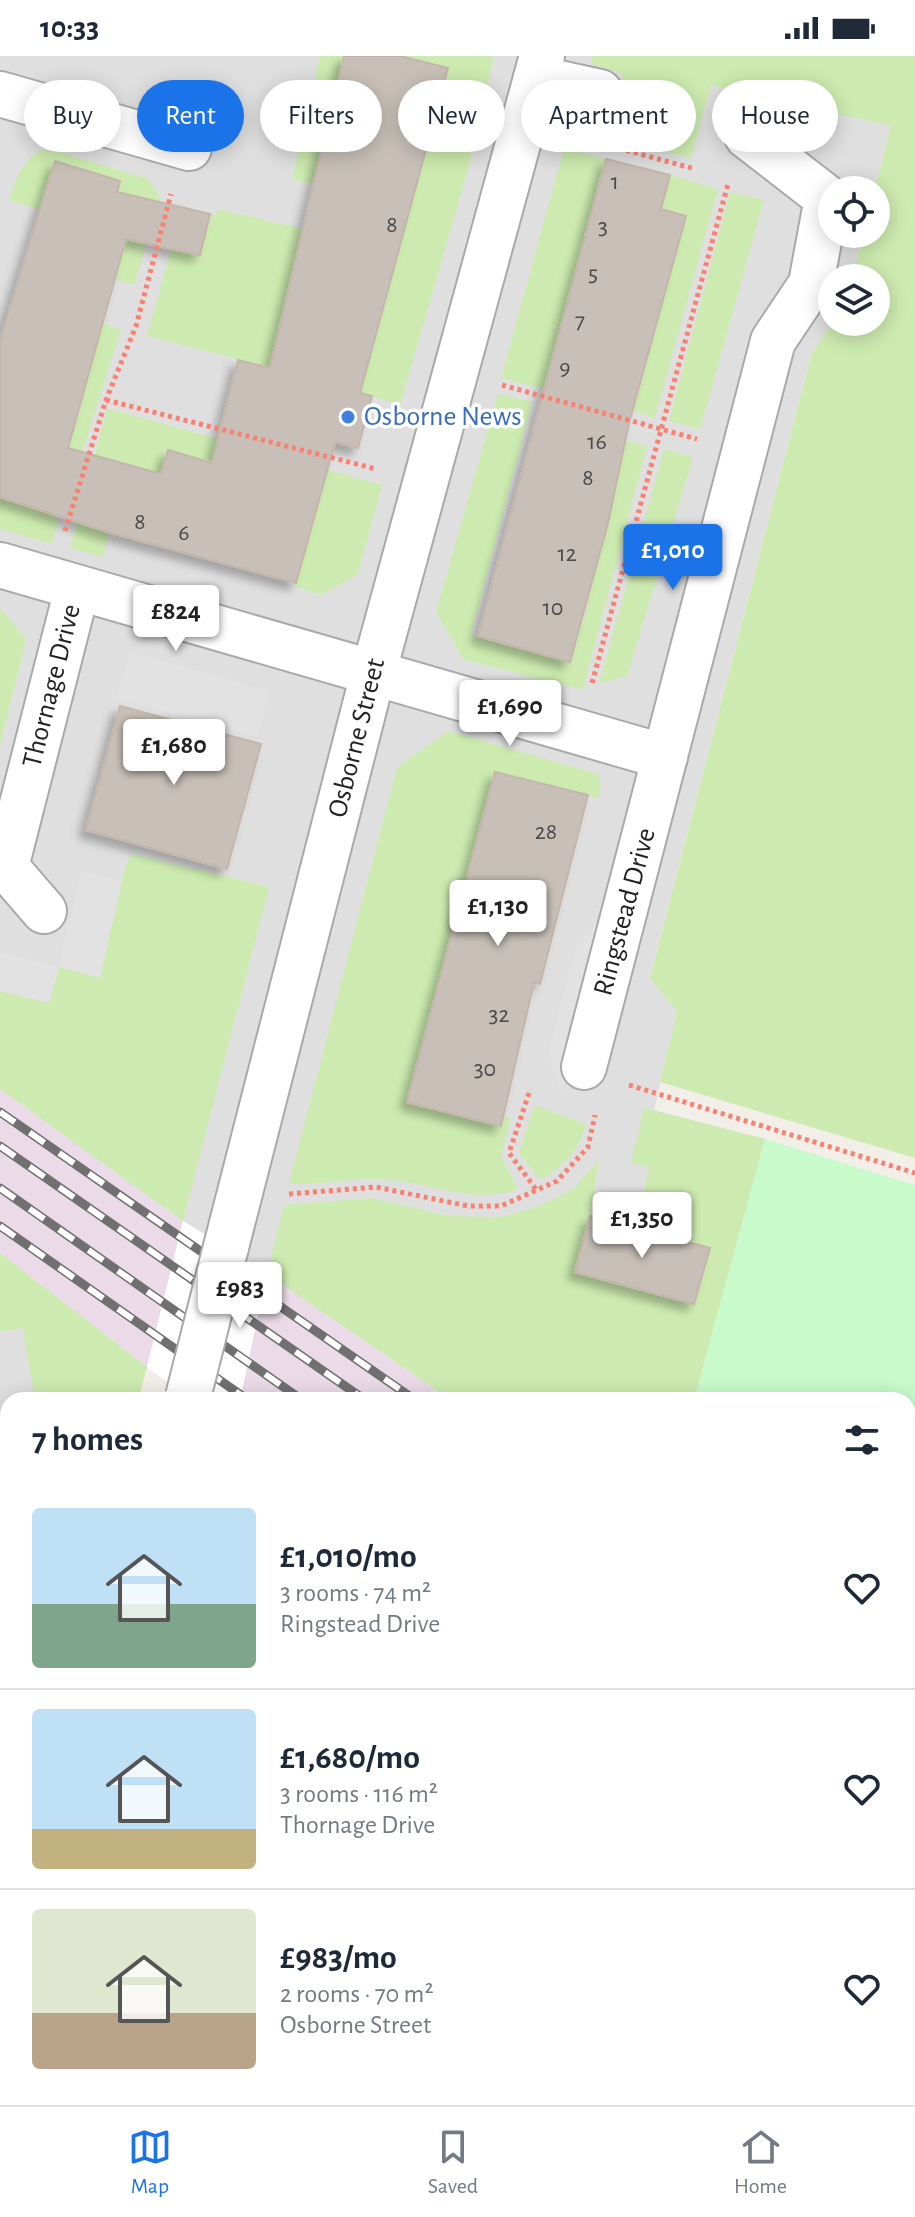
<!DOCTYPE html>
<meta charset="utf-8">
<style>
body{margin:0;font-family:"Alegreya Sans",sans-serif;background:#f6f6f7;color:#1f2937;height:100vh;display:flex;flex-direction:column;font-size:30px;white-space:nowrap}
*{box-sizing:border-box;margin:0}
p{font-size:26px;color:#747a83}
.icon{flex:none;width:44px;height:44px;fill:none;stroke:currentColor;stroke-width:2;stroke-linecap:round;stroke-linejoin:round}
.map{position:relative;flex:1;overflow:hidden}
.side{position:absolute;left:0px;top:1336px;width:916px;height:714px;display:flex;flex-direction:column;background:#fff;border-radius:24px 24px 0 0;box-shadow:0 4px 20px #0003}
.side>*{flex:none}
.banner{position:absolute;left:24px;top:24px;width:868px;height:72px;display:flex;gap:16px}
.tools{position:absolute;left:818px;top:120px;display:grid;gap:16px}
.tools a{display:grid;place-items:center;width:72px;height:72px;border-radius:50%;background:#fff;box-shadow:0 4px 20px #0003;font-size:40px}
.price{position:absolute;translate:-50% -68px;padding:0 18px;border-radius:8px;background:#fff;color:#222;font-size:26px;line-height:52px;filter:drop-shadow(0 2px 4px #0008)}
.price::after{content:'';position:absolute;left:50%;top:48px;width:24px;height:18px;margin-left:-12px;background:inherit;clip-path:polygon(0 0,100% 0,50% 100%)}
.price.active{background:#1a73e8;color:#fff}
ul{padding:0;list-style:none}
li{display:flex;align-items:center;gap:24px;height:200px;padding:0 32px}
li+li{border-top:2px solid #e0e1e3}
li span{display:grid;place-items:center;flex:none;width:224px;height:160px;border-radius:8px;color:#555}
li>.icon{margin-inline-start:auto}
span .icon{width:96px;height:96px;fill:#fffc;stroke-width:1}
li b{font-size:34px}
h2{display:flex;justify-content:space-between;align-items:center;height:96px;padding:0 32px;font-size:34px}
.pill{padding:0 28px;border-radius:36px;background:#fff;box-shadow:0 4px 20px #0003;font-size:28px;line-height:72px}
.pill.active{background:#1a73e8;color:#fff}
.status{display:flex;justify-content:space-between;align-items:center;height:56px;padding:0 40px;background:#fff;direction:ltr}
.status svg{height:22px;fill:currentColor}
.dock{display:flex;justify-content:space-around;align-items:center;height:112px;border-top:2px solid #e0e1e3;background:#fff;font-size:22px;color:#747a83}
.dock a{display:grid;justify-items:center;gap:4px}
.dock .active{color:#1a73e8}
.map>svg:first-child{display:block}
.residential{fill:#e0dfdf}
.industrial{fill:#ebdbe8}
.grass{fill:#cdebb0}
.forest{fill:#add19e}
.park{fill:#c8facc}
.parking{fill:#e2e2e2}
.pier{fill:#fff}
.building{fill:#c7bfb8;stroke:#c4b6ab;stroke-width:2;filter:url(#shadow)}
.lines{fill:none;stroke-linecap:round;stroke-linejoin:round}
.minor-casing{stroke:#a9a9a9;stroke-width:48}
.trunk-casing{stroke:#dc2a67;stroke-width:48}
.path{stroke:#fa8072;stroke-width:5;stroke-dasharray:4 4;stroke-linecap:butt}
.minor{stroke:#fff;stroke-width:44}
.trunk{stroke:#f2b4a3;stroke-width:44}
.rail-casing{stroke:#707070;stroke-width:9}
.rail{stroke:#fff;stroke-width:6;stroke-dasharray:18;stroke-linecap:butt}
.minor-bridge-casing{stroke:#a9a9a9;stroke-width:48;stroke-linecap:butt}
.minor-bridge{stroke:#fff;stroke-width:44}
.shop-dot{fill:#3f7fe0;stroke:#fff;stroke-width:3}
.labels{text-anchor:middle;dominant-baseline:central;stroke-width:7;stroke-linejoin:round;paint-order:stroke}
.number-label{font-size:24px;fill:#4b4948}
.shop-label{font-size:28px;fill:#366cbe;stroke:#fff;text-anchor:start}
.street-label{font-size:28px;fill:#222;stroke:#fff}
</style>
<div class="status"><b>10:33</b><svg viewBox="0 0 49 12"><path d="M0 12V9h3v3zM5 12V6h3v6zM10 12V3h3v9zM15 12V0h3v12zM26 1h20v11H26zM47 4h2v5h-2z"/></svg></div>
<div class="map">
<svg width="915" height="2049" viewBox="0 0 915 2049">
<defs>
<filter id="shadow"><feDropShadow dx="-7" dy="7" stdDeviation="4" flood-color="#0004"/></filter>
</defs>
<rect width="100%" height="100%" fill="#f2efe9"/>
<g class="residential">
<polygon points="0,0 603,0 891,70 874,134 832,134 832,178 863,178 852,222 832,222 834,266 812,296 650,921 677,955 654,1054 765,1083 694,1344 451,1344 256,1210 183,1165 0,1033"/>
<polygon points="0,1197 147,1311 138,1344 8,1344 8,1490 0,1492"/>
</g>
<g class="industrial">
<polygon points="0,1033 183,1165 147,1311 0,1197"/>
<polygon points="267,1217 267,1218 451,1344 240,1344"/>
<polygon points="908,1663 915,1668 915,1864 908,1859"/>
</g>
<g class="grass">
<polygon points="320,0 344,0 321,98 336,134 292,123"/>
<polygon points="397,0 494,0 467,116 400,349 361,337 448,13"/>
<polygon points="592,0 915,0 915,1102 660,1026 677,955 650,922 812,296 834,266 876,266 876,222 852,222 863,178 876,178 874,134 891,70 711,29 691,102 572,73 574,63 613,70 623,18 592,8"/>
<path d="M47,92L148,123L160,141L134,229L94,217L120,125L55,105L41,154L9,144C17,120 22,102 47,92Z"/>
<polygon points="564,92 606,103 546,334 501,322"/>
<polygon points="670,119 718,133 655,362 633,355 686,161 661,153"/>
<polygon points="730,136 764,144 700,373 669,365"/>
<polygon points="217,153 304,173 288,239 292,317 147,280 171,193 200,199 210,158 216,160"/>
<polygon points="80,260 121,273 76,416 53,356 90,313 92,304"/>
<polygon points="498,338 532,346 471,579 570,605 559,561 583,567 589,544 565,538 611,451 616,430 596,424 623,396 626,385 647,390 583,634 464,604 436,556"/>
<polygon points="107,352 382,429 358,518 321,539 294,530 320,438 259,443 168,394 161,418 126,409 103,501 70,492"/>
<polygon points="664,393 693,401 627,620 599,628"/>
<polygon points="0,441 60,459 52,488 0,473"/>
<polygon points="0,552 26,583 0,690"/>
<path d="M448,675L598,718L601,729L598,742L495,716L407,1046L500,1070L503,1060L511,1063L501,1100L518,1133C470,1150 426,1124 376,1123C347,1122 320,1130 289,1127L397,711Z"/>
<polygon points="132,798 269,831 183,1165 0,1033 0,935 48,947 59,911 100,921 126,808"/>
<path d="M534,1049L586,1068C578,1095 564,1110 540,1124L519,1097Z"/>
<polygon points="644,1052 765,1083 694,1344 451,1344 267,1218 284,1149 371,1142 450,1160 499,1161 534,1152 573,1133 599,1104 590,1160 576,1216 694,1248 709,1192 688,1186 691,1172 671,1166 667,1181 636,1172 649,1111 631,1107"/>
<polygon points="0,1197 147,1311 138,1344 35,1344 23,1272 0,1276"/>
<polygon points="8,1587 8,1766 0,1792 0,1588"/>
</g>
<polygon class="forest" points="915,2028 915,2049 644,2049 723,2042 908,2042 908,2029"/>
<polygon class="park" points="765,1083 915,1129 915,1668 908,1663 908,1344 694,1344"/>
<g class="parking">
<polygon points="130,596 270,635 257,681 117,643"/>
<polygon points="81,815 122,825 100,922 59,911 49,947 0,935 0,896 59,911"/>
<polygon points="605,858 561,1037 548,996 577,890"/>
</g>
<polygon class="pier" points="183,1165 267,1217 240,1344 191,1344 147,1311"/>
<g class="building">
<polygon points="344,0 400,0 448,12 360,337 372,340 358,392 335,386 296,527 108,476 0,441 0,284 55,105 120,125 117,136 210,158 200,199 126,183 68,392 161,418 168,394 212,407 238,304 270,312"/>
<polygon points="606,103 670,119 661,153 686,160 629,367 608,467 570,606 478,580"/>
<polygon points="120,650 261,688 227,813 86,774"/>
<polygon points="495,716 588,739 540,928 534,926 501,1070 407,1046"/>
<polygon points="590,1160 710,1192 694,1248 575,1216"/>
</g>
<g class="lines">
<g class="minor-casing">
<g id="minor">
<polyline points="536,22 600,36"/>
<polyline points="0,38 189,92"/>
<polyline points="0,509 665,701"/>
<polyline points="44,855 6,811 77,533"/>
<polyline points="584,1011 773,285 811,228 827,142 747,80"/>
<polyline points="226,1191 373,618 542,0"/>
<polyline points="0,1535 8,1534"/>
<polyline points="8,2049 0,2016 8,1987"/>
</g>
</g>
<g class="trunk-casing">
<g id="trunk">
<polyline points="908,1956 915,1955"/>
<polyline points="218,2049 257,2042"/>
</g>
</g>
<g class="path">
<polyline points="603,88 695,113"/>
<polyline points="502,329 697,383"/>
<polyline points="106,344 376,413"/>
<polyline points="65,475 106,344 136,270 171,138"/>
<polyline points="592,627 728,128"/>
<polyline points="629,1029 915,1117"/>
<polyline points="529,1037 509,1097 538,1136"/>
<polyline points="289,1138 376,1131 468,1150 501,1150 557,1125 588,1091 595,1059"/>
</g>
<use href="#minor" class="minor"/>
<use href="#trunk" class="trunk"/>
<g class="rail-casing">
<g id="rail">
<polyline points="0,1056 415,1344"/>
<polyline points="0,1090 365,1344"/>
<polyline points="0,1132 302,1344"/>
<polyline points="0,1170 248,1344"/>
<polyline points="908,1690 915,1695"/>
<polyline points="908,1724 915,1729"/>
<polyline points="908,1772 915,1777"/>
<polyline points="908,1808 915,1813"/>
</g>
</g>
<use href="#rail" class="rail"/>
<g class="minor-bridge-casing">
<polyline id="minor-bridge" points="188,1341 226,1191"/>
</g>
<use href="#minor-bridge" class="minor-bridge"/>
</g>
<circle class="shop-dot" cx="348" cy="361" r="8"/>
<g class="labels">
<g class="number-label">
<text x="615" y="126">1</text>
<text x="392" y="169">8</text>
<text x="603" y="171">3</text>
<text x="593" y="218">5</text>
<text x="580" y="265">7</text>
<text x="565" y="312">9</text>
<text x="597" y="386">16</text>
<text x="588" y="422">8</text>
<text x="140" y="466">8</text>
<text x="184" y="477">6</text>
<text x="567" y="498">12</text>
<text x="553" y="552">10</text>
<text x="546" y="776">28</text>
<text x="499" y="959">32</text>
<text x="485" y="1013">30</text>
</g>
<g class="shop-label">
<text x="364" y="361">Osborne News</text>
</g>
<g class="street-label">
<text transform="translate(52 630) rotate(-76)">Thornage Drive</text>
<text transform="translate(357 682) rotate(-76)">Osborne Street</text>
<text transform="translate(625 856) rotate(-75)">Ringstead Drive</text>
</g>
</g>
</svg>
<div class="tools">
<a><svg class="icon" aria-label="locate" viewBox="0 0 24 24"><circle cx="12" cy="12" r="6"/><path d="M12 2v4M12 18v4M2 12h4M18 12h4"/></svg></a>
<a><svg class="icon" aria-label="layers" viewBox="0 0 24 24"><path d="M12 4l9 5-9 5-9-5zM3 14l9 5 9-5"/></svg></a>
</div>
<b class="price active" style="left:673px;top:536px">£1,010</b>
<b class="price" style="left:176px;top:597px">£824</b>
<b class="price" style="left:510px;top:692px">£1,690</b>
<b class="price" style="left:174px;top:731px">£1,680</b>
<b class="price" style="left:498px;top:892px">£1,130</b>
<b class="price" style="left:642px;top:1204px">£1,350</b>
<b class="price" style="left:240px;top:1274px">£983</b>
<div class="banner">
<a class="pill">Buy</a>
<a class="pill active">Rent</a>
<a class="pill">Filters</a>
<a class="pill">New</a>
<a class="pill">Apartment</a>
<a class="pill">House</a>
</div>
<section class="side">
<h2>7 homes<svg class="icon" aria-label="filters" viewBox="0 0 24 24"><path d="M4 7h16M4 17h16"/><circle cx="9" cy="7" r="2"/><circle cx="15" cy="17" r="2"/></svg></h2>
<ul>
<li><span style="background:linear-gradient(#bfe0f5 60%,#7fa58c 0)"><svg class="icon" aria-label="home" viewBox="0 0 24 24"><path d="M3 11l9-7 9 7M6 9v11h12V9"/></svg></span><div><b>£1,010/mo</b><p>3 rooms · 74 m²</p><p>Ringstead Drive</p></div><svg class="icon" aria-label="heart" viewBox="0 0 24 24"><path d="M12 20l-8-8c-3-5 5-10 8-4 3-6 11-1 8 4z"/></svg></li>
<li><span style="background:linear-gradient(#bfe0f5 75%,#c2b280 0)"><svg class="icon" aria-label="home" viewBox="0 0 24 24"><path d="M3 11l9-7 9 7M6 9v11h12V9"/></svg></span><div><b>£1,680/mo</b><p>3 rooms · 116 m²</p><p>Thornage Drive</p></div><svg class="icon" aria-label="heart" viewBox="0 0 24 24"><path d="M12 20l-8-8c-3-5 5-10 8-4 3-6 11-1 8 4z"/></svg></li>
<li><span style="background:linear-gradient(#dfe7d0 65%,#b9a48a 0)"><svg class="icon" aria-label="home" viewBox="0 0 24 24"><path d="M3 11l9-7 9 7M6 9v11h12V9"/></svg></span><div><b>£983/mo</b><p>2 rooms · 70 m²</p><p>Osborne Street</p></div><svg class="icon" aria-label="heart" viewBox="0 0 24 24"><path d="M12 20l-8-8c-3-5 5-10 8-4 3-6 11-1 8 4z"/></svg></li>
</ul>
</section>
</div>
<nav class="dock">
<a class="active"><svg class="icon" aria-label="map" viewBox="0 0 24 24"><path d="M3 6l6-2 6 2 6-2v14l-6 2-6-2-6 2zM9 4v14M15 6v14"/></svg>Map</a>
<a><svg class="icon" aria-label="saved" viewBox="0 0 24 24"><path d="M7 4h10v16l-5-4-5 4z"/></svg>Saved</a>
<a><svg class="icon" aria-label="home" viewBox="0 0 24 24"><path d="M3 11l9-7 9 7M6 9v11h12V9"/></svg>Home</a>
</nav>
